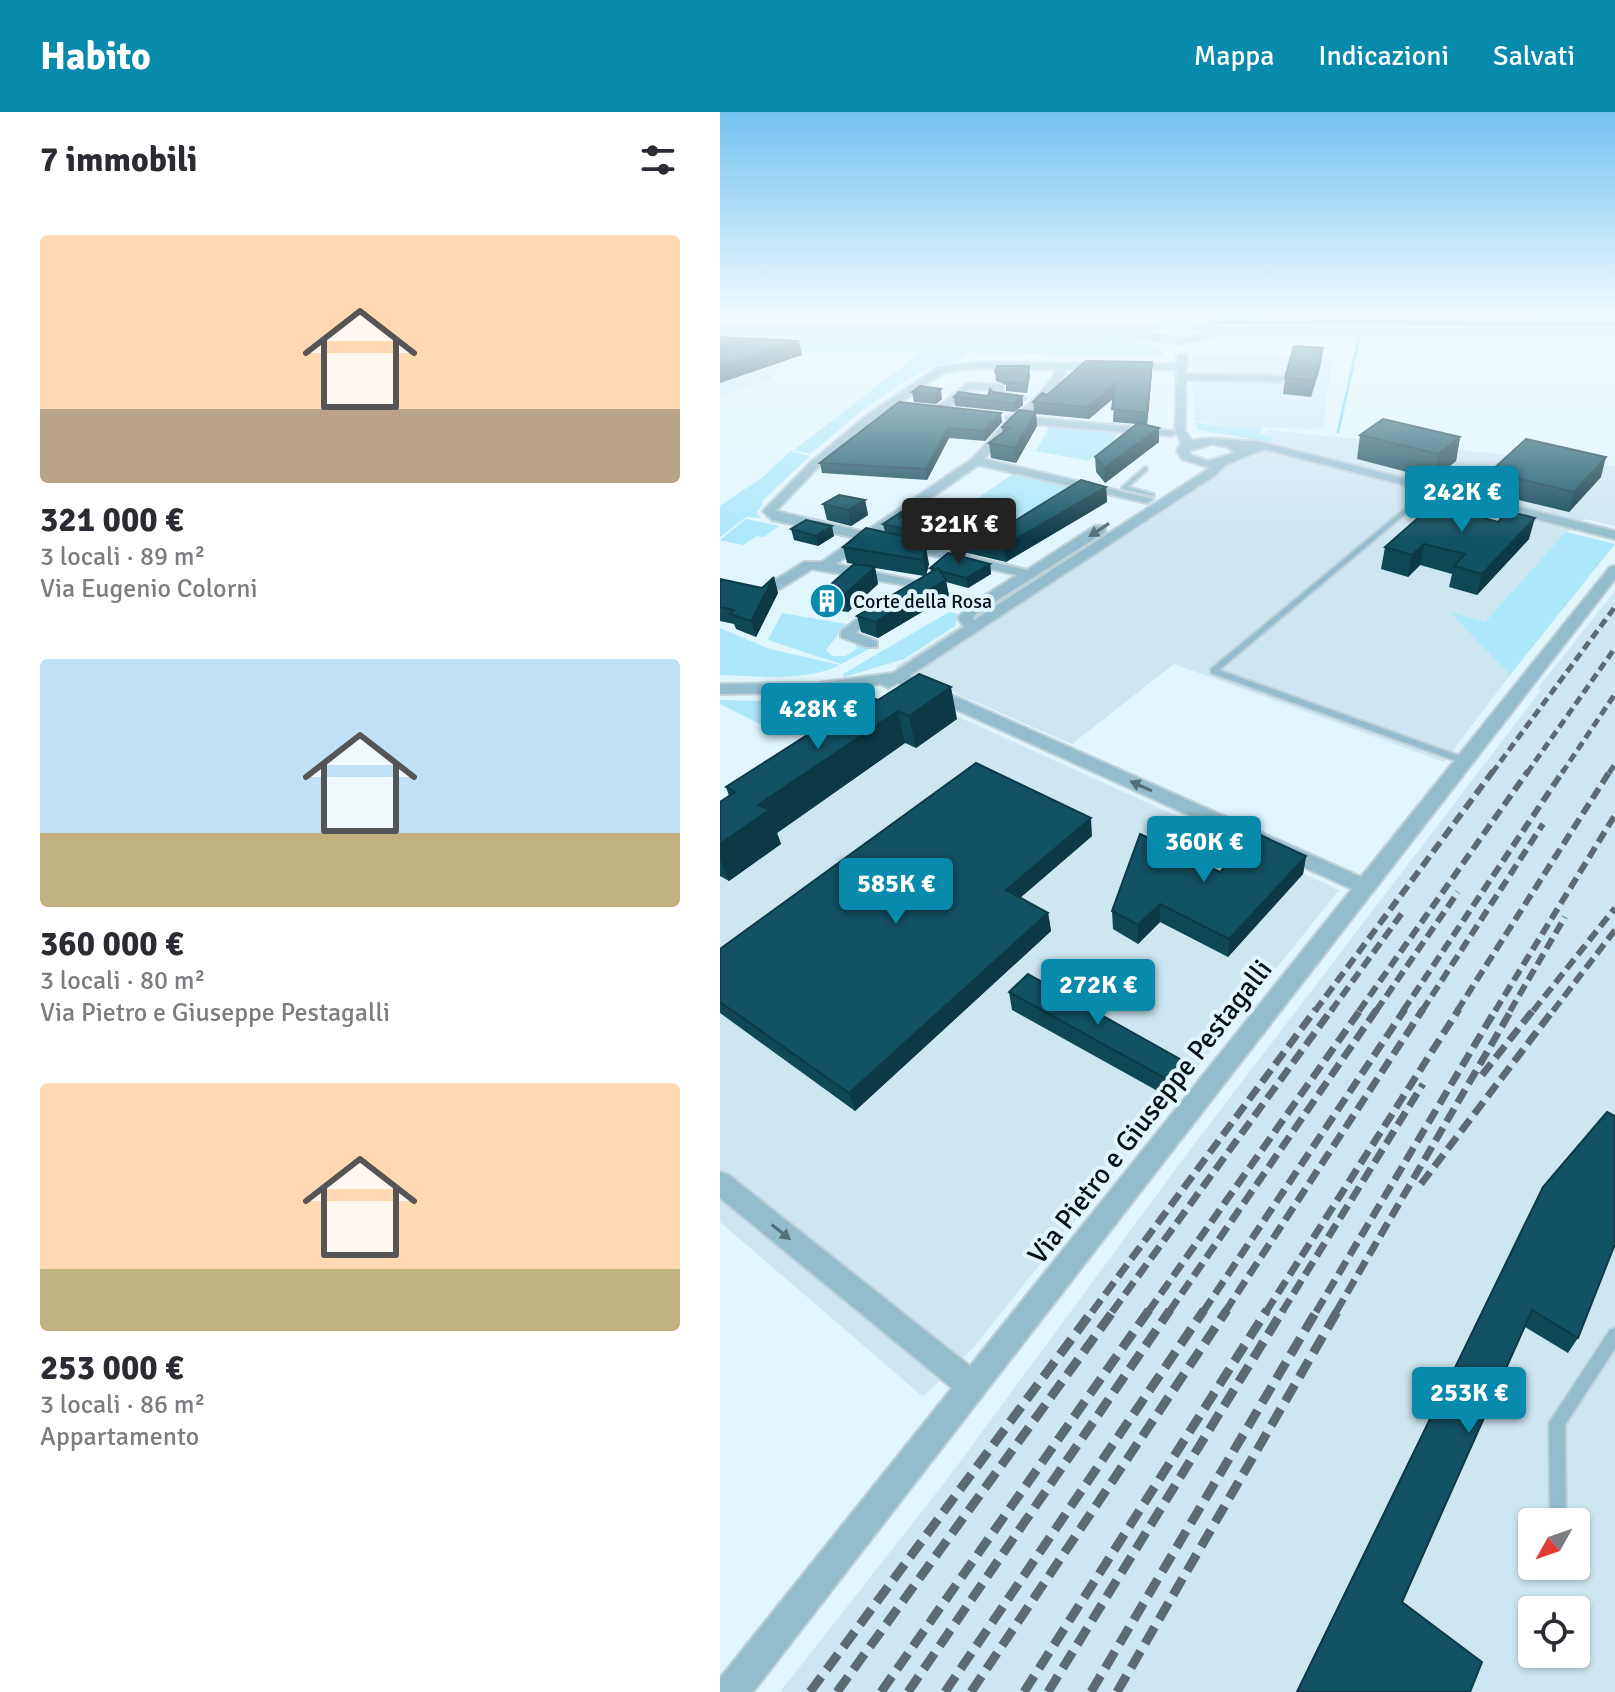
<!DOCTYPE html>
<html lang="it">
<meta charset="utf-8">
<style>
body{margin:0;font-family:Signika,sans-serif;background:#f2f2f3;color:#2b2b33;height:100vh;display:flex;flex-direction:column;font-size:30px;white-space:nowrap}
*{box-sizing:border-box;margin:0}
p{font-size:26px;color:#7c7c81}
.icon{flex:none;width:44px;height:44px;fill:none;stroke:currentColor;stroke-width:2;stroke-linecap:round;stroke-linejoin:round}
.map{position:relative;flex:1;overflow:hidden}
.drawer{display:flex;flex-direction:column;background:#fff;width:720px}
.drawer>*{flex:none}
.needle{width:52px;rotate:230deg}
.buttons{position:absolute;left:798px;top:1396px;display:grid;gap:16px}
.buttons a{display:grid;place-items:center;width:72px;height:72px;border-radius:8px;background:#fff;box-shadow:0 2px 6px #0004;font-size:40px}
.price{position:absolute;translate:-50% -68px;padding:0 18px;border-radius:8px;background:#078aab;color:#fff;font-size:26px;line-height:52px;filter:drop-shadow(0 2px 4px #0008)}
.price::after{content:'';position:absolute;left:50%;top:48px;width:24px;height:18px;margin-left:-12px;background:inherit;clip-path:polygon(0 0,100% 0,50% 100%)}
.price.selected{background:#222;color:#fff}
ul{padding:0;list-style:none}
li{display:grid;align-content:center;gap:16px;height:424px;padding:0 40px}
li span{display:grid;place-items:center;height:248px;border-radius:8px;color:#555}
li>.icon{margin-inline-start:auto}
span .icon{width:144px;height:144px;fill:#fffc;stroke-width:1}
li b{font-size:34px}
h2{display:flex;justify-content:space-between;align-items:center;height:96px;padding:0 40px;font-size:34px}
header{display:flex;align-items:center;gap:48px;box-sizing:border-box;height:112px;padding:0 40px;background:#078aab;color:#fff}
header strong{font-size:38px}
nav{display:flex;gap:44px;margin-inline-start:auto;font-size:28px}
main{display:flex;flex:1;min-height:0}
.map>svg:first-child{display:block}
.built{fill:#cde7f2;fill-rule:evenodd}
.green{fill:#ace7fc}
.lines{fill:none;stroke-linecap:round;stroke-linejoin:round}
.stream{stroke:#67d6fb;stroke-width:3}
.lane-casing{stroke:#bdd1d9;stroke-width:4}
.street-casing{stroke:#bdd1d9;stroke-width:4}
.lane{fill:#93bdce;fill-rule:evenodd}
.street{fill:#93bdce;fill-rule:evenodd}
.rail-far3{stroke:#5b6b71;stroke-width:5;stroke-dasharray:9 5;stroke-linecap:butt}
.rail-far2{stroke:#5b6b71;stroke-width:6;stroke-dasharray:12 6;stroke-linecap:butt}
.rail-far1{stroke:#5b6b71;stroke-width:7;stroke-dasharray:15 7;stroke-linecap:butt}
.rail{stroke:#5b6b71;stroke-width:9;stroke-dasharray:19 9;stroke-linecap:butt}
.wall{fill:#104757}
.shaded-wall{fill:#0d3947}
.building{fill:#135265;stroke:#0d3947;stroke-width:2}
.oneway{fill:#536f7a}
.labels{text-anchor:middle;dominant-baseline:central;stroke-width:8;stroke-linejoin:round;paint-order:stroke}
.far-poi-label{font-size:20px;fill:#041014;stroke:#e0f6ff;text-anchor:start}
.near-street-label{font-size:28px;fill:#041014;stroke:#e0f6ff}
</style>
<header>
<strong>Habito</strong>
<nav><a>Mappa</a><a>Indicazioni</a><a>Salvati</a></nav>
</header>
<main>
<section class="drawer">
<h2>7 immobili<svg class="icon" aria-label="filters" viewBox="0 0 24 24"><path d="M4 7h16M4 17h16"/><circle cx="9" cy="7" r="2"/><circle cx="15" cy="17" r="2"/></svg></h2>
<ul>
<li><span style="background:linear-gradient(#ffd9b3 70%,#b9a48a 0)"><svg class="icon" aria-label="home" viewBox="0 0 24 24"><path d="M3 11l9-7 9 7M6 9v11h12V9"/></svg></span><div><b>321 000 €</b><p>3 locali · 89 m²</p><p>Via Eugenio Colorni</p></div></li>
<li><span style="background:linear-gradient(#bfe0f5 70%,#c2b280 0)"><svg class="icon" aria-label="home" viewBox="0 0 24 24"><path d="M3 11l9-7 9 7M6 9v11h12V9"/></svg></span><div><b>360 000 €</b><p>3 locali · 80 m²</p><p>Via Pietro e Giuseppe Pestagalli</p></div></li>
<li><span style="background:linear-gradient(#ffd9b3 75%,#c2b280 0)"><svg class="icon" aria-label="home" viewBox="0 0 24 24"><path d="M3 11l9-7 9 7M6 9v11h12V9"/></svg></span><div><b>253 000 €</b><p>3 locali · 86 m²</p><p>Appartamento</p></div></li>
</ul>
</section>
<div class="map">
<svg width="895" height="1580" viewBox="0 0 895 1580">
<rect width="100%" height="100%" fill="#e0f6ff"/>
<g class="built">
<polygon points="0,238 74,239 51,266 0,284"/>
<polygon points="473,244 612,245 603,314 592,317 505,315 475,308 471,265"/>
<polygon points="549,318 895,354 895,414 865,407 847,420 765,510 732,501 790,563 724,650 454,552 352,632 175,555"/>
<path d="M895,479V1580H60L225,1370L469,1039L821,578L818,576ZM812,1410H856V1454H812ZM812,1498H856V1542H812Z"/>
<polygon points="177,577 619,778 254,1235 203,1285 0,1110 0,692"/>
</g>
<g class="green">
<path d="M403,224L436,233L445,244L246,241L243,247C185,256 135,306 90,342L74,338L201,240L0,238V225Z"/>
<polygon points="475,310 506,315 543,316 539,322 553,327 549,330 478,318"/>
<polygon points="331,311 394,319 397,322 393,330 368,349 316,339"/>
<polygon points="70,339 90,344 41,390 43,392 36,401 41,406 26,405 0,425 0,394 44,364"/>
<polygon points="294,361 350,374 299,410 241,398"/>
<polygon points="26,407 59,414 44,425 37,424 23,433 0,428"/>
<polygon points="846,420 895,432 790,563 730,500 765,510"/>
<polygon points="229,500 238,502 235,514 184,547 124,565 123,562"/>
<polygon points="62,501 126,512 106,538 112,544 125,544 137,537 135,531 124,529 127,526 149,537 121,552 48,528"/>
<path d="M0,516L50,537L120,553C85,570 38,564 0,563Z"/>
<polygon points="0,588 43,589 72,597 79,593 87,597 91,604 90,608 64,624 0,592"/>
</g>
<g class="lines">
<polyline class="stream" points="618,320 639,226"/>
<g class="lane-casing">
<g id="lane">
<polygon points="425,355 427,356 427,358 408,375 434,382 434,384 402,377 402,375"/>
<polygon points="710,376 715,377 499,558 748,647 749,649 748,651 742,651 491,561 491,557"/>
<polygon points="895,1216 895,1236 845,1313 846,1410 830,1410 829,1311 890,1218"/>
<polygon points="831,1454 847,1454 845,1464 839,1466 833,1464"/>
</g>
</g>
<g class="street-casing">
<g id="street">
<path d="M457,207L499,215L895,217V223L506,221L459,232L416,225L412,221H0V215H412ZM457,213L494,220L459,226L418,220Z"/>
<path d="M462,241L467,244L466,262L561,264L566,267L561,270L466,268L465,319L472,329C493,323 514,330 536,329L895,419V427L544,337L505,353L495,363L189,564L641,765L890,455L895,454V467L33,1580H0V1566L232,1276L0,1086V1060L9,1063L250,1254L632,777L178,571L168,576L161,572L86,581L128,597L130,600L122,605L68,585L67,581L0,582V572L98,571L173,561L244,515L238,506L247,495L297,463L149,429L116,452L201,470V476L92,457L60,477H50V471L84,450H102L136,426L52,408L43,399L90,351L146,304L217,256L255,250L457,252V244ZM255,256L337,257C330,272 303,303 286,305L287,309L252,347L145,420L56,399L98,355L154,308L223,261ZM346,257L457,258L455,319L305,305C318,295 342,272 346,257ZM297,311L451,324L456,321L461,330L457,339L462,347L490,356L254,508L253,506L257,501L385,420V414H375L307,458L158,423L258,353L427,391L433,387L264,347ZM492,332L507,335L515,341L488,349L471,343L469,339Z"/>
<path d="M248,271L283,273V281L306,286C299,291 280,289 273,284L274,278L250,277L224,300H216V296Z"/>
<polygon points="137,507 144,511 136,521 157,529 157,535 147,535 121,525 121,519"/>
</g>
</g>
<use href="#lane" class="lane"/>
<use href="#street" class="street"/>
<g class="rail-far3">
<polyline points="772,661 895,495"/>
<polyline points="807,661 895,536"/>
<polyline points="842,661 895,582"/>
<polyline points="889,661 895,652"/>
</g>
<g class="rail-far2">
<polyline points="595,899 773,659"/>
<polyline points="611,899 685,797"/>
<polyline points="639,899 808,659"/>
<polyline points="656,899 738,780"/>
<polyline points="683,899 843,659"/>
<polyline points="702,899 823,712"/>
<polyline points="737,899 890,659"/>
<polyline points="775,899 895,703"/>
<polyline points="790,899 845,805"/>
<polyline points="813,899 895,796"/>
<polyline points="833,899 895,818"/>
</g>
<g class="rail-far1">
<polyline points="762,963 814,897"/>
<polyline points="701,1072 834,897"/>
<polyline points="372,1200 596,897"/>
<polyline points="392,1200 612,897"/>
<polyline points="428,1200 641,897"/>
<polyline points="449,1200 657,897"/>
<polyline points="483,1200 685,897"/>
<polyline points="505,1200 703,897"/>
<polyline points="546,1200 739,897"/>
<polyline points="562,1200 703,972"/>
<polyline points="596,1200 776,897"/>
<polyline points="616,1200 792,897"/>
</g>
<g class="rail">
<polyline points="90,1580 373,1198"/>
<polyline points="117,1580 394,1198"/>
<polyline points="161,1580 429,1198"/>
<polyline points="188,1580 450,1198"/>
<polyline points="225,1580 484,1198"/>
<polyline points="251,1580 507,1198"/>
<polyline points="304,1580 547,1198"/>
<polyline points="328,1580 563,1198"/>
<polyline points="371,1580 597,1198"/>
<polyline points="397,1580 618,1198"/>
</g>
</g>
<g class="wall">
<polygon points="479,205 895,205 895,214 499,212 485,209"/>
<polygon points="603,236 601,252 591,285 563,282 565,266"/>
<polygon points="432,250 432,261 427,313 439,316 439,330 385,371 376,360 375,345 416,312 393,310 394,286 369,307 316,302 317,314 296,351 271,346 269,331 283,321 282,315 314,299 313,290 327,283"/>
<polygon points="275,260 310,263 307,281 286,279 286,273 276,269"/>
<polygon points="200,274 222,287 216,292 194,290 192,280"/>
<polygon points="273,280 302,284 303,293 294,300 235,294 234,285 268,284"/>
<polygon points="179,290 282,310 265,329 229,326 207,368 102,361 100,351"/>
<polygon points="640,323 740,325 736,349 714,367 637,347"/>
<polygon points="770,360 881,365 849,400 766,380"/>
<polygon points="386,375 387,390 286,450 243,440 240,424 288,413"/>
<polygon points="145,388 148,403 131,414 107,408 103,392"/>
<polygon points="223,398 225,407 198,429 187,427 188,431 209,452 206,463 211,460 210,456 270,452 271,462 248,476 226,470 229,484 158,526 141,520 137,504 204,464 155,456 158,472 128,500 106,497 102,480 134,452 127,451 123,435 165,420 163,412 185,402"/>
<polygon points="746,401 809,427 757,483 729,475 732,462 700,453 688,465 661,457 665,435"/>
<polygon points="71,417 114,424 98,434 74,428"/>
<polygon points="54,465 58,481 36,525 16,517 14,512 0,509 0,467 42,476"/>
<polygon points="158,588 237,607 196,636 185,631 57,721 61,732 9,769 0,764 0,690 9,684 6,675"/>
<polygon points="372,724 300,786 328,801 331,819 135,999 0,901 0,837"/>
<polygon points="586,744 583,762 508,845 440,810 418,832 393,817 392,799 500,760"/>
<polygon points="289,880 466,969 452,987 292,898"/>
<polygon points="823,1075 858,1226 848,1241 805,1215 682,1490 576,1580"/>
</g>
<g class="shaded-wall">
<polygon points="79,229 82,243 0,271 0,255"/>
<polygon points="603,236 601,252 591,285 593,268"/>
<polygon points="432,250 432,261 427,313 427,301"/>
<polygon points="309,254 310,263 307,281 306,272"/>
<polygon points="395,272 396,284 369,307 368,295"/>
<polygon points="221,277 222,287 216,292 215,282"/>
<polygon points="302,284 303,293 294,300 293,291"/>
<polygon points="316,300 317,314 296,351 295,336"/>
<polygon points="281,301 282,310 265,329 264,319"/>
<polygon points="228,316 229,326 207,368 206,357"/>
<polygon points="439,316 439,330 385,371 384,356"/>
<polygon points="740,325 736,349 714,367 718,342"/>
<polygon points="886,345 881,365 849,400 854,380"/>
<polygon points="386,375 387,390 286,450 284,434"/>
<polygon points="145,388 148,403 131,414 128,398"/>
<polygon points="748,390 744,411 739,399"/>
<polygon points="223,398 225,407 198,429 196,420"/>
<polygon points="815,406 809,427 757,483 762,462"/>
<polygon points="112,414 114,424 98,434 96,424"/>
<polygon points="704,432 700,453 688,465 692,443"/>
<polygon points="206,435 209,452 206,464 203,448"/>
<polygon points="270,452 271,462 248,476 246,466"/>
<polygon points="155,455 158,472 128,500 124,483"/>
<polygon points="54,465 58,481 36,525 31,509"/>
<polygon points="226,468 229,484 158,526 155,510"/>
<polygon points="231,575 237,607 196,636 189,604"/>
<polygon points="178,599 185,631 57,721 61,732 9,769 0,748 0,732 38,693"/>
<polygon points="371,706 372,724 288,796 286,778"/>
<polygon points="586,744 583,762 508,845 509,827"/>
<polygon points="440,792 440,810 418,832 418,813"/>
<polygon points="328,801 331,819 135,999 129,981"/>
<polygon points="467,951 466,969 452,987 452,970"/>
</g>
<g class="building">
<polygon points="0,225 79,229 0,255"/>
<polygon points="574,234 603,236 593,268 565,266"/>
<polygon points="366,249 432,250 427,301 392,297 395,272 368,295 313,290 322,281 327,283"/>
<polygon points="277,254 309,254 306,272 285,270 286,264 275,260"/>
<polygon points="200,274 221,277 215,282 192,280"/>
<polygon points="270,277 273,280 302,284 293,291 234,285 239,280 268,284"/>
<polygon points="179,290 281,301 264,319 228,316 206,357 100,351"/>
<polygon points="299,298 316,300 295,336 269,331 289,316 282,315"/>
<polygon points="663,307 740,325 718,342 640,323"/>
<polygon points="418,311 439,316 384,356 375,345"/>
<polygon points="806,327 886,345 854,380 770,360"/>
<polygon points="361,368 386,375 284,434 240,424 264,405 288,413"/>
<polygon points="119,383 145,388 128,398 103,392"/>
<polygon points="723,384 748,390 739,399 778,410 788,399 815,406 762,462 734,454 745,442 704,432 692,443 665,435"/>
<polygon points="201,390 223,398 196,420 163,412 184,398 178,407"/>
<polygon points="86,408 112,414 96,424 71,417"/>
<polygon points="146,416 187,425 182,430 206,435 203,448 123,435"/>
<polygon points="228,441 270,452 246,466 220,459 218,456 216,457 210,456"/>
<polygon points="134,452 155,455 124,483 102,480"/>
<polygon points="218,456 226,468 155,510 137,504"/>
<polygon points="54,465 31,509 10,502 14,498 0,495 0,467 42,476"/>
<polygon points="199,562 231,575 189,604 178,599 38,693 49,698 0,732 0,690 15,680 6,675 148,584 158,588"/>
<polygon points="256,651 371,706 286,778 328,801 129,981 0,890 0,837"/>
<polygon points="420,722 500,760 538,722 586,744 509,827 440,792 418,813 392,799"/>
<polygon points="308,862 467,951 452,970 289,880"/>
<polygon points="887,1000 895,1004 895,1132 858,1226 812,1198 682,1490 762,1550 750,1580 577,1580 823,1075"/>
</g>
<defs><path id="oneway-solid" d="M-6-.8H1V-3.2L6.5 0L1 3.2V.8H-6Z" transform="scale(2)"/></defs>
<g class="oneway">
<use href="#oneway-solid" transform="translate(379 418) rotate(147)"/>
<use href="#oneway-solid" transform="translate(421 674) rotate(-156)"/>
<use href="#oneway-solid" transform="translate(61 1120) rotate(39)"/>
</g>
<linearGradient id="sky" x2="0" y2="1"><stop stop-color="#74c2f0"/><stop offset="0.48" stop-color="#f1fbff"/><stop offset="1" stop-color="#f1fbff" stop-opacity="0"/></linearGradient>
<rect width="895" height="427" fill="url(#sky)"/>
<defs>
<g id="building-disc" transform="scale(1.8)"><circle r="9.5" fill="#078aab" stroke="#e0f6ff"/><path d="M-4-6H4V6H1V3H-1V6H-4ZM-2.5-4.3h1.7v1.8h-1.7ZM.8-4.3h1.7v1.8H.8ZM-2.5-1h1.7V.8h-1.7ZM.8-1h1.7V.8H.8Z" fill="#fff"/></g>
</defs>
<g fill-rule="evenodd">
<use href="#building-disc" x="107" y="489"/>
</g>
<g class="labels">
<g class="far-poi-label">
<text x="133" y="489">Corte della Rosa</text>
</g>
<g class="near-street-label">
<text transform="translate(430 1000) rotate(-52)">Via Pietro e Giuseppe Pestagalli</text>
</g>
</g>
</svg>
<div class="buttons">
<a><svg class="needle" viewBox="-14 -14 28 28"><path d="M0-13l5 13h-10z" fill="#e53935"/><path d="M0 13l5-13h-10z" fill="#7c7c81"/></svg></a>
<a><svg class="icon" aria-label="locate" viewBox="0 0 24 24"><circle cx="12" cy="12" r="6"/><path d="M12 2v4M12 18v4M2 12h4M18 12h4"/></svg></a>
</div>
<b class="price" style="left:742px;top:422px">242K €</b>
<b class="price selected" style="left:239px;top:454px">321K €</b>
<b class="price" style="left:98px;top:639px">428K €</b>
<b class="price" style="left:484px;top:772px">360K €</b>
<b class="price" style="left:176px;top:814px">585K €</b>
<b class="price" style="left:378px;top:915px">272K €</b>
<b class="price" style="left:749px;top:1323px">253K €</b>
</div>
</main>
